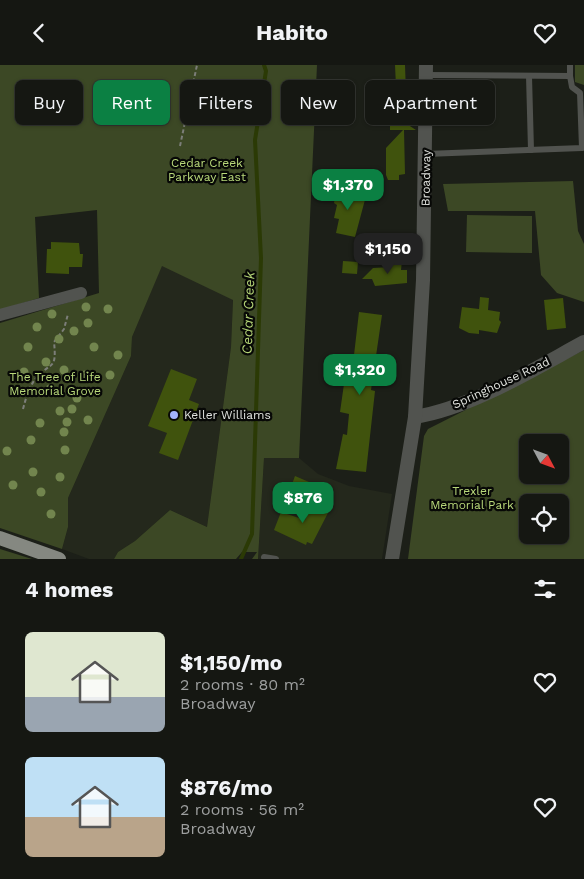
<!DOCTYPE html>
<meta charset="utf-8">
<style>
body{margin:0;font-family:"Work Sans",sans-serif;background:#222420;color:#f1f3f6;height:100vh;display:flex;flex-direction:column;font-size:19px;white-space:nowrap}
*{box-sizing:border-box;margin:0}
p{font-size:16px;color:#9d9f9f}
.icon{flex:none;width:28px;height:28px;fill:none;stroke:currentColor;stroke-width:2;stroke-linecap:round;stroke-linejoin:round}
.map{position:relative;height:494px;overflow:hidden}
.side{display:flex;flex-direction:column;background:#151712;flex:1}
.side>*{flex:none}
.top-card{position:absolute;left:15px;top:15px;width:555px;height:45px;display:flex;gap:10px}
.needle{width:32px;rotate:131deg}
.controls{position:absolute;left:519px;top:369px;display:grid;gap:10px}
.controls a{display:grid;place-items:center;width:50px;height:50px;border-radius:8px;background:#151712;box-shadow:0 1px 4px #0004,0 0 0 1px #343632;font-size:25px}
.price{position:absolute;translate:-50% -42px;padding:0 11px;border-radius:10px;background:#0b8043;color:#fff;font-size:16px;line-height:32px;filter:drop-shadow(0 1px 2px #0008)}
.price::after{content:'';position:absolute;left:50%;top:30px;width:15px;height:11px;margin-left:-8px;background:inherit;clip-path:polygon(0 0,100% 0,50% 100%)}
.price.on{background:#222;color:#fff}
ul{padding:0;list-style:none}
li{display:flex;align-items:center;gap:15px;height:125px;padding:0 25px}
li span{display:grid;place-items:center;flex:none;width:140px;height:100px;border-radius:8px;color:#555}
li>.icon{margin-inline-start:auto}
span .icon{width:60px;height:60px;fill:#fffc;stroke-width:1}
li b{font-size:21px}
h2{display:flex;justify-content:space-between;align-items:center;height:60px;padding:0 25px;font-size:21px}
.tag{padding:0 18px;border-radius:8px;background:#151712;box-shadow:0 1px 4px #0004,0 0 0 1px #343632;font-size:18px;line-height:45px}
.tag.on{background:#0b8043;color:#fff}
header{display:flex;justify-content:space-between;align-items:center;height:65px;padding:0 25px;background:#151712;font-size:22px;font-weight:700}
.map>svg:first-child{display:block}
.built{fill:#24281c}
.green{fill:#3c4825;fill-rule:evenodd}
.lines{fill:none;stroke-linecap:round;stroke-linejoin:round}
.stream{stroke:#2b3a05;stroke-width:4}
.building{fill:#40530d}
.path{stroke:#7c7e79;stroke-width:2;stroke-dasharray:4 2.5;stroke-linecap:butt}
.service{stroke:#51534f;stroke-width:6}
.minor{stroke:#51534f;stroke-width:12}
.tertiary{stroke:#51534f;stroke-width:14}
.primary{stroke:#858881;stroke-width:14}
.tree{fill:#72854e}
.poi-dot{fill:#a2b2fd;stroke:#070806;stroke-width:2}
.labels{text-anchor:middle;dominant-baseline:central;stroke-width:4.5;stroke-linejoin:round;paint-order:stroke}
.park-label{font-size:12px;fill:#b8d87a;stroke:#070806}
.street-label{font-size:12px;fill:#e0e2de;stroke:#070806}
.poi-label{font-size:12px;fill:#e0e2de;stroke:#070806;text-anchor:start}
.water-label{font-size:14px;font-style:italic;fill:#b5d577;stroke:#070806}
</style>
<header><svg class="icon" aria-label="back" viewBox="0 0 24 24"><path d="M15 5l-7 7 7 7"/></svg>Habito<svg class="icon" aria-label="heart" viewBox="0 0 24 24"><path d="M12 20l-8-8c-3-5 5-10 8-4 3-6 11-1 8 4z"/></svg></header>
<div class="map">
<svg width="584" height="494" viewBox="0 0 584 494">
<rect width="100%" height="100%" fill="#1c1f18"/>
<g class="built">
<polygon points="162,200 233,234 231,282 207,462 170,445 135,476 118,487 114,494 89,494 62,484 68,462 68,433 131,291 132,272"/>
<polygon points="264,393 299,393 318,409 349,421 392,429 382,494 258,494"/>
</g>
<g class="green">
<polygon points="0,0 317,0 299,393 264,393 258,494 252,494 257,487 242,487 236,494 114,494 118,487 135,476 170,445 207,462 231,282 233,235 162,201 132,272 131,291 68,433 68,462 62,484 0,463 0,258 99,228 97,145 35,152 39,233 0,245"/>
<polygon points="575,0 584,0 584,20 575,17"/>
<polygon points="573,116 578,166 584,179 584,237 557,228 541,210 535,146 448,146 443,119"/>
<polygon points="467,150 532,151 532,188 466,187"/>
<path d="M584,285V494H408L424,371L428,364ZM528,378H560V410H528ZM528,438H560V470H528Z"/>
<polygon points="0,484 32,494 0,494"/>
</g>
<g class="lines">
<polyline class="stream" points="241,494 252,469 261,193 255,75 266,6 264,0"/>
</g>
<g class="building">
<polygon points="395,0 405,0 406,28 415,28 415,41 412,42 412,46 390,47 389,27 393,27 393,22 396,22"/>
<polygon points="390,48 416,65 404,65 405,109 399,110 399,115 388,115 386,110 386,83 403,65 390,65"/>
<polygon points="346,122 351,123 352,128 366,131 355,172 336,168 339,154 334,153 337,140 334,138 336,126 342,127"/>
<polygon points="51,177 79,178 80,189 83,189 82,202 69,202 69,209 46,208 47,184 51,184"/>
<polygon points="343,196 358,197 357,209 342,208"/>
<polygon points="390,196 402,196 401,205 407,205 407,218 375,221 372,214 362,214 373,203 390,202"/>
<polygon points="480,232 489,233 488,245 500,247 499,255 501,257 497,268 479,265 479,269 469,268 459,263 462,242 479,244"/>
<polygon points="563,233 566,263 547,265 544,235"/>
<polygon points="359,247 382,250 371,325 375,326 366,407 336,404 343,369 347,370 349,349 340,347 345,312 349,313 350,306 352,307"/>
<polygon points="171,304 197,314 189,335 199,339 178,395 159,388 167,368 148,361"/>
<polygon points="295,411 309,417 304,427 291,422"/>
<polygon points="312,437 330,444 312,479 307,477 306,480 274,465 281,447 305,455"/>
</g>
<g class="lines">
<g class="path">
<polyline points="180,81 197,0"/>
<path d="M23,344C26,333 29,322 36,313C51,296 57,306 54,277L64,264L68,249"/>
</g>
<g class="service">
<polyline points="570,0 570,11"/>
<polyline points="529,11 531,85"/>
<polyline points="426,89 582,83 580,28 572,22 570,11 426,10"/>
<polyline points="264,492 276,494"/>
</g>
<polyline class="minor" points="0,250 81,228"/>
<g class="tertiary">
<path d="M415,352C471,343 534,304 584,277"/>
<polyline points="392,494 415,352 423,215 426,0"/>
</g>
<polyline class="primary" points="0,473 59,494"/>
</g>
<g class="tree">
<circle cx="449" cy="22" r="4.5"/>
<circle cx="86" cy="242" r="4.5"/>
<circle cx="108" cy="244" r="4.5"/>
<circle cx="52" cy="249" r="4.5"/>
<circle cx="88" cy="258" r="4.5"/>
<circle cx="37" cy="262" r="4.5"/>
<circle cx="74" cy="266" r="4.5"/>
<circle cx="59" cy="274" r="4.5"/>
<circle cx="28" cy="282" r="4.5"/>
<circle cx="94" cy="282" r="4.5"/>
<circle cx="118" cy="290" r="4.5"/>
<circle cx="46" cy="297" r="4.5"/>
<circle cx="64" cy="305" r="4.5"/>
<circle cx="24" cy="307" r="4.5"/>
<circle cx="85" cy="310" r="4.5"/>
<circle cx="110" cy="310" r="4.5"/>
<circle cx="50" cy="324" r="4.5"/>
<circle cx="77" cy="333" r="4.5"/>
<circle cx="72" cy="344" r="4.5"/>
<circle cx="60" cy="346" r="4.5"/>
<circle cx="88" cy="355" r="4.5"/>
<circle cx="67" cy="357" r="4.5"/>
<circle cx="40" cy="358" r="4.5"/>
<circle cx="64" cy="367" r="4.5"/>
<circle cx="31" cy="375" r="4.5"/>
<circle cx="65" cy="385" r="4.5"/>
<circle cx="7" cy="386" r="4.5"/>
<circle cx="33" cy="407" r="4.5"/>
<circle cx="60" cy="412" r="4.5"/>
<circle cx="13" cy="420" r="4.5"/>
<circle cx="41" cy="427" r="4.5"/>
<circle cx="51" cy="449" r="4.5"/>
</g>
<circle class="poi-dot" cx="174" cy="350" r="5"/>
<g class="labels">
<g class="park-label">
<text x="207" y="98">Cedar Creek<tspan x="207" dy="14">Parkway East</tspan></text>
<text x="55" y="312">The Tree of Life<tspan x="55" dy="14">Memorial Grove</tspan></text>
<text x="472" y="426">Trexler<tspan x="472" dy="14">Memorial Park</tspan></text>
</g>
<g class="street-label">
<text transform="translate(426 113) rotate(-89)">Broadway</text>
<text transform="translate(501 318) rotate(-25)">Springhouse Road</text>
</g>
<g class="poi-label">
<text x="184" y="350">Keller Williams</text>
</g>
<g class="water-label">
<text transform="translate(248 248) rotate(-88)">Cedar Creek</text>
</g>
</g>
</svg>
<div class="controls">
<a><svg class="needle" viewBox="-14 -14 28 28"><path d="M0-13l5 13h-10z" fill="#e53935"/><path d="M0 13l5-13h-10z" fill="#9d9f9f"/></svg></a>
<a><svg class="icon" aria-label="locate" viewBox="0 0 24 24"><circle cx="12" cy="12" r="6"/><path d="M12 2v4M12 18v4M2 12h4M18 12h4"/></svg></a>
</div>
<b class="price" style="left:348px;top:146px">$1,370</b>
<b class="price on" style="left:388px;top:210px">$1,150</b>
<b class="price" style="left:360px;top:331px">$1,320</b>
<b class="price" style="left:303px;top:459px">$876</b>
<div class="top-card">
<a class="tag">Buy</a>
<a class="tag on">Rent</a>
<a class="tag">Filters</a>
<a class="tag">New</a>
<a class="tag">Apartment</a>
</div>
</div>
<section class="side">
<h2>4 homes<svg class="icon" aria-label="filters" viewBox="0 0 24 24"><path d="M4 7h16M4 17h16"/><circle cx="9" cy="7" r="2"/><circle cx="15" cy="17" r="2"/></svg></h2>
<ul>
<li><span style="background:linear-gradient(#dfe7d0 65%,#9aa5b1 0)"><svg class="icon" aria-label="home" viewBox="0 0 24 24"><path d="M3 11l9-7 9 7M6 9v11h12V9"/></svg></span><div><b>$1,150/mo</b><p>2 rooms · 80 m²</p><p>Broadway</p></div><svg class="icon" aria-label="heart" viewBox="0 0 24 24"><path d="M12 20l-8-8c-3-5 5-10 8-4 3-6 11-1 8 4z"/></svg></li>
<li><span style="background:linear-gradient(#bfe0f5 60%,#b9a48a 0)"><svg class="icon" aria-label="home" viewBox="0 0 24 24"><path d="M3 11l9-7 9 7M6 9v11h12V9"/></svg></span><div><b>$876/mo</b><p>2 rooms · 56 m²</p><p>Broadway</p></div><svg class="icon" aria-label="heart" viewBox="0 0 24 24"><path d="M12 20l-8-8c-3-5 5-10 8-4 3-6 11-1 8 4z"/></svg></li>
</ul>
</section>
